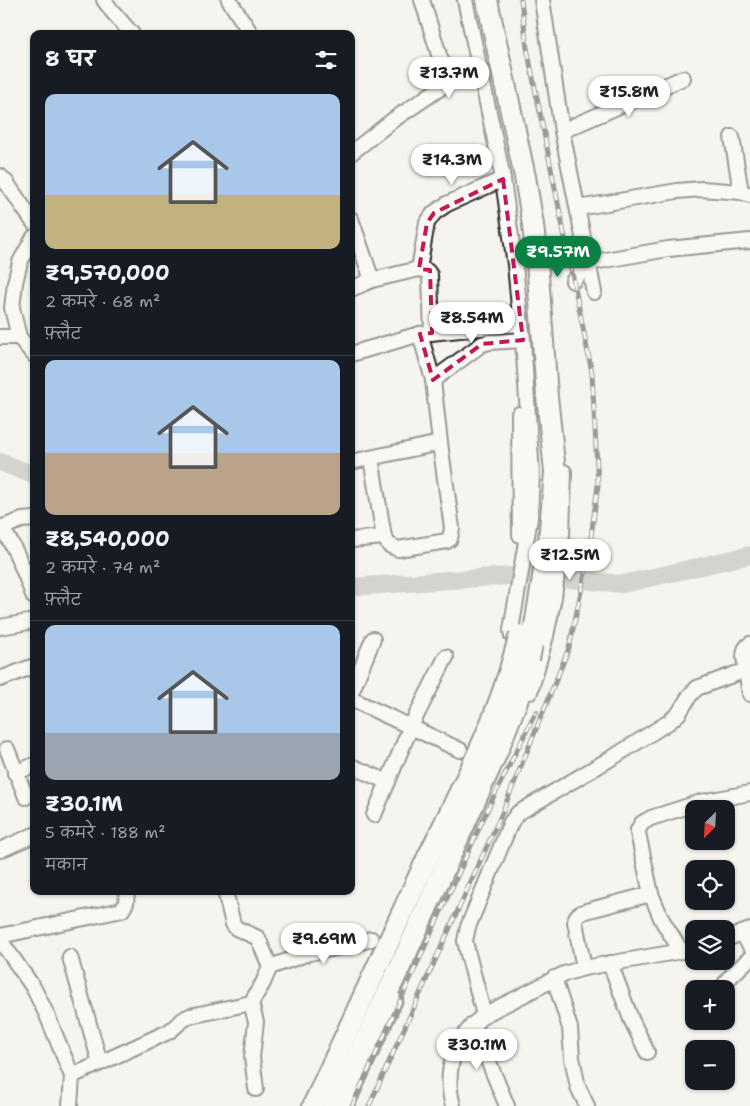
<!DOCTYPE html>
<html lang="hi">
<meta charset="utf-8">
<style>
body{margin:0;font-family:"Shantell Sans","Playpen Sans Deva",sans-serif;background:#20242c;color:#f1f3f6;height:100vh;display:flex;flex-direction:column;font-size:19px;white-space:nowrap}
*{box-sizing:border-box;margin:0}
p{font-size:16px;color:#9ea1a6}
.icon{flex:none;width:28px;height:28px;fill:none;stroke:currentColor;stroke-width:2;stroke-linecap:round;stroke-linejoin:round}
.map{position:relative;flex:1;overflow:hidden}
.side{position:absolute;left:30px;top:30px;width:325px;height:865px;display:flex;flex-direction:column;background:#171b24;border-radius:10px;box-shadow:0 1px 4px #0004}
.side>*{flex:none}
.needle{width:32px;rotate:204deg}
.fabs{position:absolute;left:685px;top:800px;display:grid;gap:10px}
.fabs a{display:grid;place-items:center;width:50px;height:50px;border-radius:10px;background:#171b24;box-shadow:0 1px 4px #0004;font-size:25px}
.price{position:absolute;translate:-50% -42px;padding:0 11px;border-radius:18px;background:#fff;color:#222;font-size:16px;line-height:32px;filter:drop-shadow(0 1px 2px #0008)}
.price::after{content:'';position:absolute;left:50%;top:30px;width:15px;height:11px;margin-left:-8px;background:inherit;clip-path:polygon(0 0,100% 0,50% 100%)}
.price.selected{background:#0b8043;color:#fff}
ul{padding:0;list-style:none}
li{display:grid;align-content:center;gap:10px;height:265px;padding:0 15px}
li+li{border-top:1px solid #363941}
li span{display:grid;place-items:center;height:155px;border-radius:10px;color:#555}
li>.icon{margin-inline-start:auto}
span .icon{width:90px;height:90px;fill:#fffc;stroke-width:1}
li b{font-size:21px}
h2{display:flex;justify-content:space-between;align-items:center;height:60px;padding:0 15px;font-size:21px}
.map>svg:first-child{display:block}
.lines{fill:none;stroke-linecap:round;stroke-linejoin:round}
.river{stroke:#adaca9;stroke-width:18}
.minor-casing{stroke:#2b2b2b;stroke-width:18}
.highway-casing{stroke:#2b2b2b;stroke-width:24}
.minor{stroke:#fdfcf7;stroke-width:14}
.highway{stroke:#fdfcf7;stroke-width:20}
.rail-casing{stroke:#2b2b2b;stroke-width:5}
.rail{stroke:#fdfcf7;stroke-width:3;stroke-dasharray:9;stroke-linecap:butt}
.highway-bridge-casing{stroke:#2b2b2b;stroke-width:24;stroke-linecap:butt}
.highway-bridge{stroke:#fdfcf7;stroke-width:20}
.marked{fill:none;stroke:#c2185b;stroke-width:4;stroke-dasharray:10 6;stroke-linejoin:round}
</style>
<div class="map">
<svg width="750" height="1106" viewBox="0 0 750 1106">
<rect width="100%" height="100%" fill="#f5f4ef"/>
<filter id="ink" filterUnits="userSpaceOnUse"><feTurbulence type="fractalNoise" baseFrequency=".02" numOctaves="2"/><feDisplacementMap in="SourceGraphic" scale="10" xChannelSelector="R" yChannelSelector="G"/><feConvolveMatrix kernelMatrix="1 2 1 2 8 2 1 2 1" color-interpolation-filters="sRGB"/></filter>
<g filter="url(#ink)">
<g class="lines">
<g class="river">
<polyline points="0,462 34,475"/>
<polyline points="351,587 524,575 623,584 750,555"/>
</g>
<g class="minor-casing">
<g id="minor">
<polyline points="104,0 112,11 132,34"/>
<polyline points="229,0 251,34"/>
<polyline points="465,0 502,173 515,265 520,317 523,340 532,475 530,518 511,630 512,636 521,646"/>
<polyline points="542,0 562,131 594,292"/>
<polyline points="562,131 683,78"/>
<polyline points="732,137 741,192"/>
<polyline points="351,153 393,120 439,89 444,83 446,77 422,0"/>
<polyline points="0,176 6,182 34,223"/>
<polyline points="578,208 677,191 702,189 741,192 750,195"/>
<polyline points="351,219 372,280 419,269 427,271 430,275 432,333"/>
<polyline points="34,237 20,262 15,283 12,308 19,337 34,355"/>
<polyline points="419,269 427,223 434,213 447,204 503,179"/>
<polyline points="573,281 588,263 668,249 750,241"/>
<polyline points="351,289 372,280"/>
<polyline points="0,337 19,337"/>
<polyline points="351,354 420,334 521,324"/>
<polyline points="433,380 482,344 489,342 523,340"/>
<polyline points="519,414 520,535"/>
<polyline points="371,458 384,537 389,545 398,549 447,541 450,539 452,528 440,443 433,380 420,334"/>
<polyline points="351,462 440,443"/>
<path d="M34,519L22,520L0,528C13,538 27,580 34,597"/>
<polyline points="351,540 384,537"/>
<polyline points="0,627 34,621"/>
<path d="M750,644C745,647 744,651 744,657L750,694"/>
<polyline points="0,679 34,666"/>
<polyline points="530,692 535,675 546,636 554,597 562,534 564,472"/>
<polyline points="351,693 373,639"/>
<polyline points="351,699 460,750"/>
<polyline points="7,749 26,797"/>
<polyline points="351,766 388,782"/>
<polyline points="15,773 34,765"/>
<polyline points="374,815 411,726 446,657"/>
<polyline points="0,850 34,835"/>
<polyline points="742,933 750,946"/>
<polyline points="0,936 122,910 126,903 127,891"/>
<polyline points="726,939 750,930"/>
<polyline points="0,940 33,987 47,1015 72,1076 70,1106"/>
<polyline points="681,951 662,920 651,894 638,833 638,830 642,823 651,818 701,802 750,793"/>
<polyline points="70,957 100,1063"/>
<polyline points="610,963 631,1019 647,1052"/>
<polyline points="270,967 309,953 347,946 371,939"/>
<path d="M584,968L575,922C576,915 580,913 586,911L651,894"/>
<polyline points="554,978 570,1028 572,1058 578,1087 587,1106"/>
<polyline points="722,989 728,979 750,958"/>
<polyline points="251,1003 256,1022 252,1057 256,1089"/>
<polyline points="484,1015 468,954 465,941 468,927 511,822 518,813 615,756 669,722 679,713 690,695 697,688 735,674 745,671"/>
<polyline points="473,1024 507,1106"/>
<path d="M72,1076L168,1032C176,1027 181,1019 190,1016L251,1003L263,983L270,967L258,938L236,928L233,924L225,891"/>
<polyline points="346,1106 395,1000"/>
<path d="M453,1106C443,1069 455,1038 484,1015L564,974L584,968L694,949"/>
</g>
</g>
<g class="highway-casing">
<g id="highway">
<polyline points="487,0 525,177 533,225 537,261 547,396 555,472 549,541 532,644"/>
<path d="M313,1106C351,1024 388,942 426,861C459,793 496,725 515,652"/>
<polyline points="334,1106 405,956 497,752 522,688 529,659"/>
</g>
</g>
<use href="#minor" class="minor"/>
<use href="#highway" class="highway"/>
<g class="rail-casing">
<g id="rail">
<polyline points="352,1106 491,802 536,712"/>
<polyline points="369,1106 502,813 569,648 588,559 598,485 592,373 527,48 521,0"/>
</g>
</g>
<use href="#rail" class="rail"/>
<g class="highway-bridge-casing">
<g id="highway-bridge">
<polyline points="515,652 520,635"/>
<polyline points="529,659 532,644"/>
</g>
</g>
<use href="#highway-bridge" class="highway-bridge"/>
</g>
</g>
<path d="M0 0H750V1106H0ZM503,179L523,340L482,344L433,380L420,334L432,333L430,270L419,269L427,223L434,213Z" fill="#f5f4ef" fill-opacity=".55" fill-rule="evenodd"/>
<path class="marked" d="M503,179L523,340L482,344L433,380L420,334L432,333L430,270L419,269L427,223L434,213Z"/>
</svg>
<div class="fabs">
<a><svg class="needle" viewBox="-14 -14 28 28"><path d="M0-13l5 13h-10z" fill="#e53935"/><path d="M0 13l5-13h-10z" fill="#9ea1a6"/></svg></a>
<a><svg class="icon" aria-label="locate" viewBox="0 0 24 24"><circle cx="12" cy="12" r="6"/><path d="M12 2v4M12 18v4M2 12h4M18 12h4"/></svg></a>
<a><svg class="icon" aria-label="layers" viewBox="0 0 24 24"><path d="M12 4l9 5-9 5-9-5zM3 14l9 5 9-5"/></svg></a>
<a>+</a>
<a>−</a>
</div>
<b class="price" style="left:449px;top:99px">₹13.7M</b>
<b class="price" style="left:629px;top:118px">₹15.8M</b>
<b class="price" style="left:452px;top:186px">₹14.3M</b>
<b class="price selected" style="left:558px;top:278px">₹9.57M</b>
<b class="price" style="left:472px;top:344px">₹8.54M</b>
<b class="price" style="left:570px;top:581px">₹12.5M</b>
<b class="price" style="left:324px;top:965px">₹9.69M</b>
<b class="price" style="left:477px;top:1071px">₹30.1M</b>
<section class="side">
<h2>8 घर<svg class="icon" aria-label="filters" viewBox="0 0 24 24"><path d="M4 7h16M4 17h16"/><circle cx="9" cy="7" r="2"/><circle cx="15" cy="17" r="2"/></svg></h2>
<ul>
<li><span style="background:linear-gradient(#a9c7e8 65%,#c2b280 0)"><svg class="icon" aria-label="home" viewBox="0 0 24 24"><path d="M3 11l9-7 9 7M6 9v11h12V9"/></svg></span><div><b>₹9,570,000</b><p>2 कमरे · 68 m²</p><p>फ़्लैट</p></div></li>
<li><span style="background:linear-gradient(#a9c7e8 60%,#b9a48a 0)"><svg class="icon" aria-label="home" viewBox="0 0 24 24"><path d="M3 11l9-7 9 7M6 9v11h12V9"/></svg></span><div><b>₹8,540,000</b><p>2 कमरे · 74 m²</p><p>फ़्लैट</p></div></li>
<li><span style="background:linear-gradient(#a9c7e8 70%,#9aa5b1 0)"><svg class="icon" aria-label="home" viewBox="0 0 24 24"><path d="M3 11l9-7 9 7M6 9v11h12V9"/></svg></span><div><b>₹30.1M</b><p>5 कमरे · 188 m²</p><p>मकान</p></div></li>
</ul>
</section>
</div>
